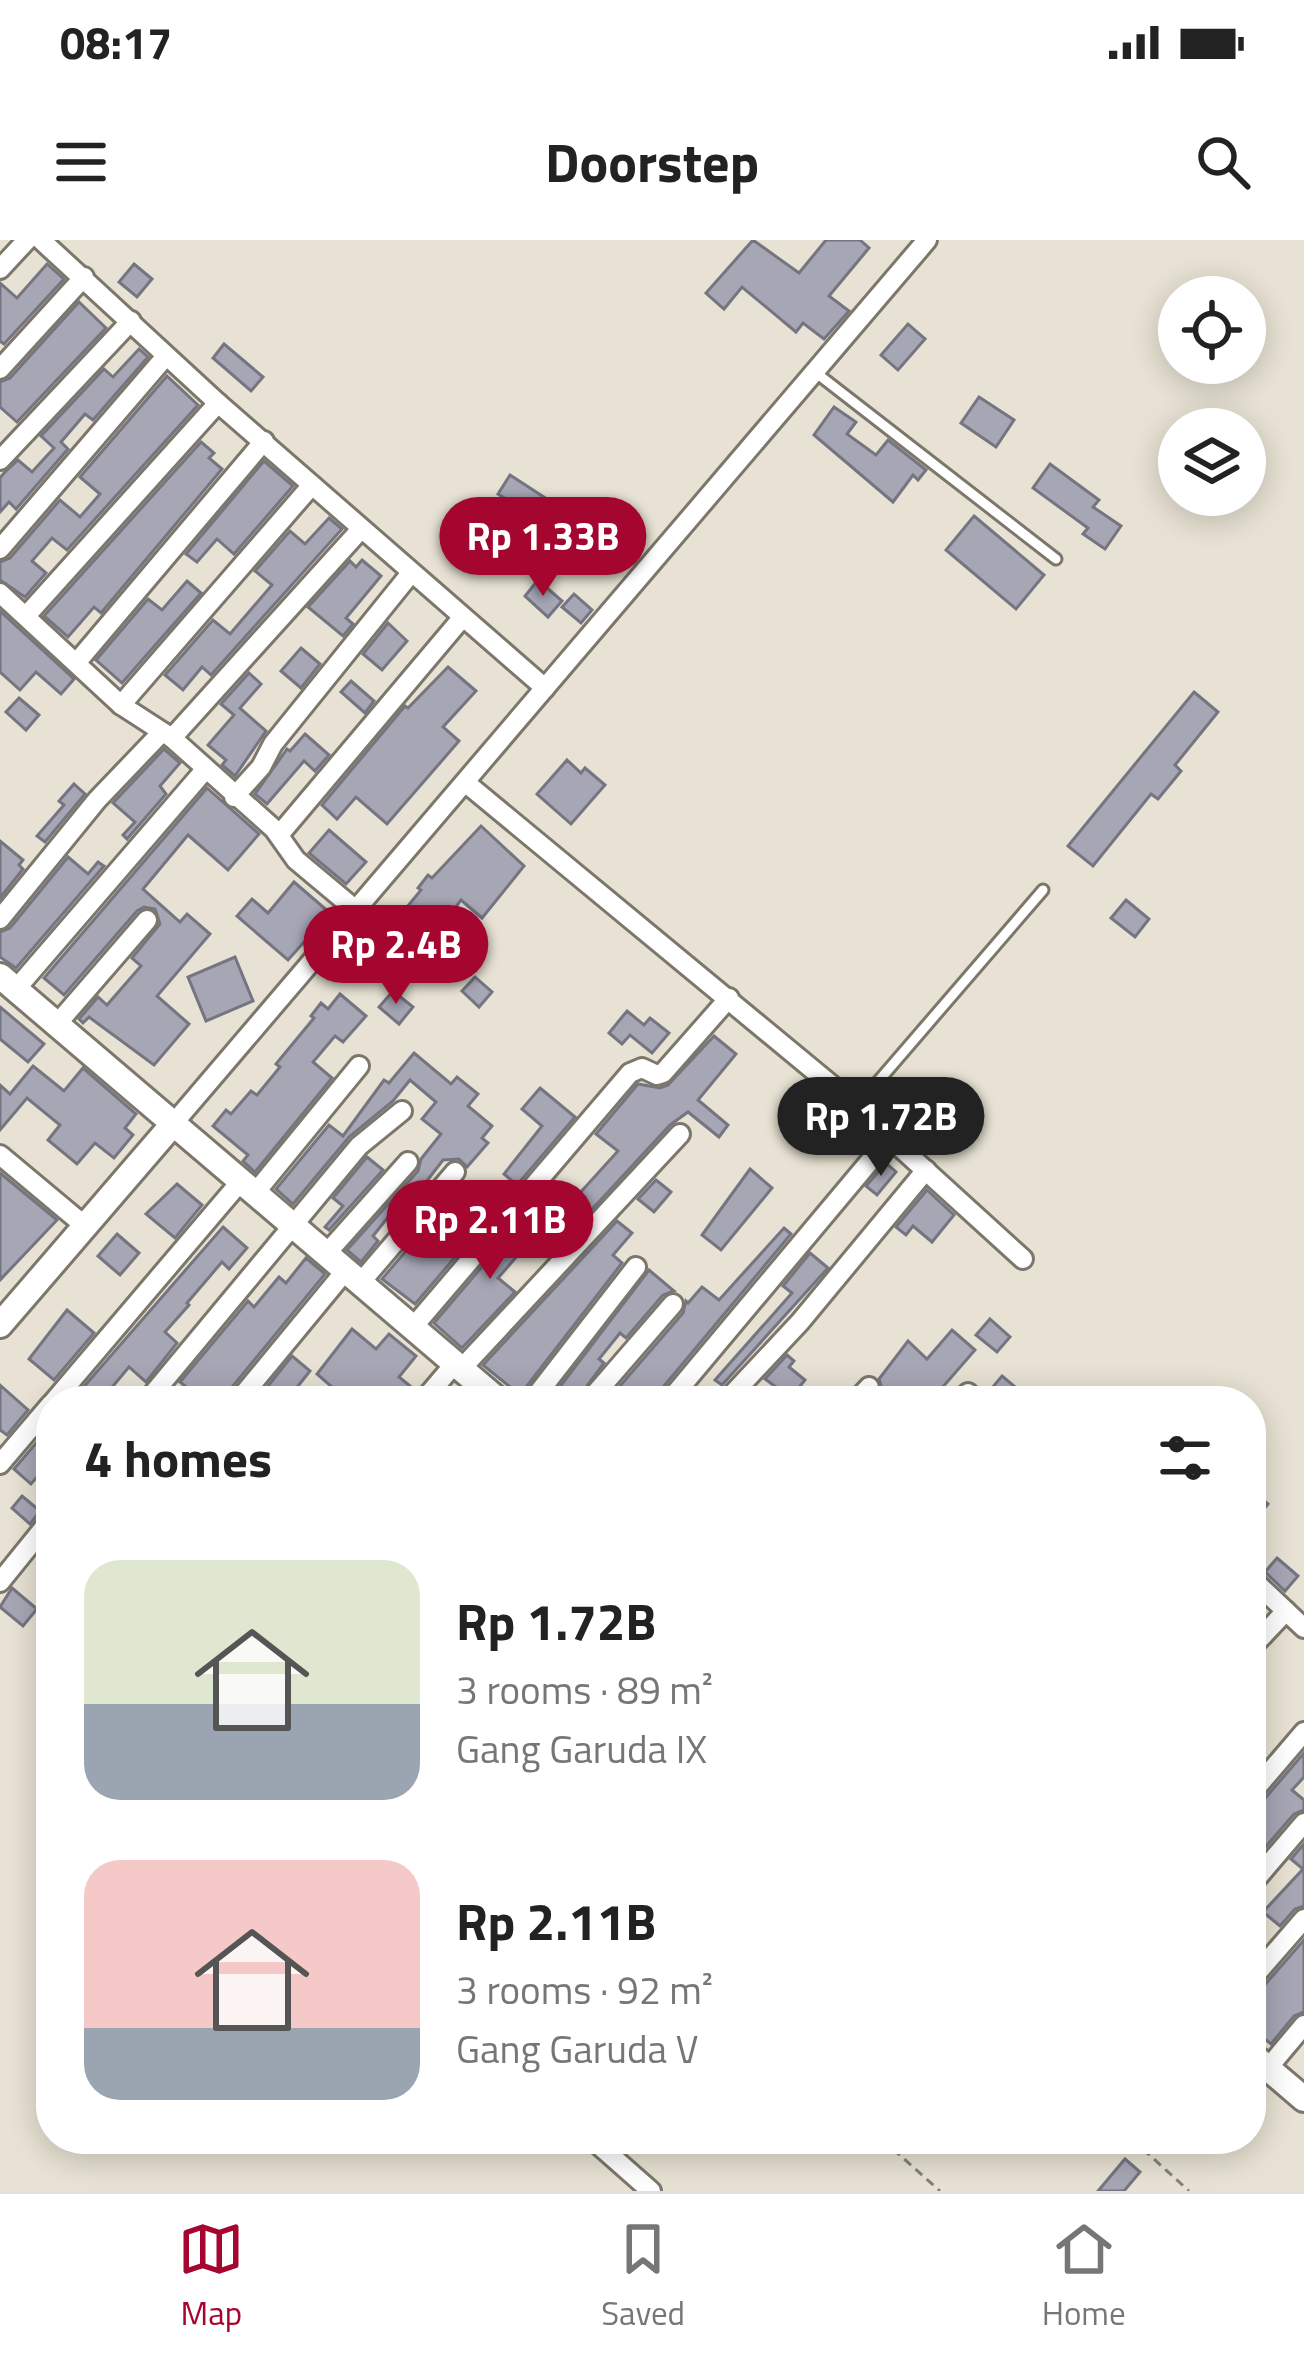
<!DOCTYPE html>
<meta charset="utf-8">
<style>
body{margin:0;font-family:"Titillium Web",sans-serif;background:#f6f6f6;color:#222;height:100vh;display:flex;flex-direction:column;font-size:45px;white-space:nowrap}
*{box-sizing:border-box;margin:0}
p{font-size:39px;color:#767676}
.icon{flex:none;width:66px;height:66px;fill:none;stroke:currentColor;stroke-width:2;stroke-linecap:round;stroke-linejoin:round}
.map{position:relative;flex:1;overflow:hidden}
.sheet{position:absolute;left:36px;top:1146px;width:1230px;height:768px;display:flex;flex-direction:column;background:#fff;border-radius:48px;box-shadow:0 6px 30px #0003}
.sheet>*{flex:none}
.tools{position:absolute;left:1158px;top:36px;display:grid;gap:24px}
.tools a{display:grid;place-items:center;width:108px;height:108px;border-radius:50%;background:#fff;box-shadow:0 6px 30px #0003;font-size:60px}
.price{position:absolute;translate:-50% -102px;padding:0 27px;border-radius:42px;background:#a4062f;color:#fff;font-size:39px;line-height:78px;filter:drop-shadow(0 3px 6px #0008)}
.price::after{content:'';position:absolute;left:50%;top:72px;width:36px;height:27px;margin-left:-18px;background:inherit;clip-path:polygon(0 0,100% 0,50% 100%)}
.price.on{background:#222;color:#fff}
ul{padding:0;list-style:none}
li{display:flex;align-items:center;gap:36px;height:300px;padding:0 48px}
li span{display:grid;place-items:center;flex:none;width:336px;height:240px;border-radius:36px;color:#555}
li>.icon{margin-inline-start:auto}
span .icon{width:144px;height:144px;fill:#fffc;stroke-width:1}
li b{font-size:51px}
h2{display:flex;justify-content:space-between;align-items:center;height:144px;padding:0 48px;font-size:51px}
.status{display:flex;justify-content:space-between;align-items:center;height:84px;padding:0 60px;background:#fff;direction:ltr}
.status svg{height:33px;fill:currentColor}
header{display:flex;justify-content:space-between;align-items:center;height:156px;padding:0 48px;background:#fff;font-size:54px;font-weight:700}
.dock{display:flex;justify-content:space-around;align-items:center;height:168px;border-top:3px solid #e0e0e0;background:#fff;font-size:33px;color:#767676}
.dock a{display:grid;justify-items:center;gap:6px}
.dock .on{color:#a4062f}
.map>svg:first-child{display:block}
.building{fill:#a6a6b5;stroke:#757582;stroke-width:3}
.lines{fill:none;stroke-linecap:round;stroke-linejoin:round}
.service-casing{stroke:#7c776a;stroke-width:15}
.minor-casing{stroke:#7c776a;stroke-width:24}
.tertiary-casing{stroke:#7c776a;stroke-width:30}
.path{stroke:#858277;stroke-width:3;stroke-dasharray:9 6;stroke-linecap:butt}
.service{stroke:#fff;stroke-width:9}
.minor{stroke:#fff;stroke-width:18}
.tertiary{stroke:#fff;stroke-width:24}
</style>
<div class="status"><b>08:17</b><svg viewBox="0 0 49 12"><path d="M0 12V9h3v3zM5 12V6h3v6zM10 12V3h3v9zM15 12V0h3v12zM26 1h20v11H26zM47 4h2v5h-2z"/></svg></div>
<header><svg class="icon" aria-label="menu" viewBox="0 0 24 24"><path d="M4 6h16M4 12h16M4 18h16"/></svg>Doorstep<svg class="icon" aria-label="search" viewBox="0 0 24 24"><circle cx="10" cy="10" r="6"/><path d="M15 15l6 6"/></svg></header>
<div class="map">
<svg width="1304" height="1951" viewBox="0 0 1304 1951">
<rect width="100%" height="100%" fill="#e7e2d3"/>
<g class="building">
<polygon points="753,0 799,33 826,0 860,0 869,8 829,56 849,71 824,99 803,83 796,92 742,47 724,69 706,53"/>
<polygon points="47,24 64,39 4,104 0,101 0,43 17,58"/>
<polygon points="134,24 152,39 137,57 119,42"/>
<polygon points="79,62 106,88 17,182 0,167 0,142 10,138"/>
<polygon points="908,84 925,99 898,130 881,115"/>
<polygon points="224,104 263,137 251,151 213,118"/>
<polygon points="139,109 148,117 93,180 85,174 61,202 68,209 16,269 9,262 0,272 0,238 4,233 18,220 32,232 54,208 41,196 104,129 113,137"/>
<polygon points="167,136 198,165 67,310 52,298 32,321 46,333 25,357 0,340 0,322 10,318 60,260 80,277 100,254 80,237"/>
<polygon points="979,157 1014,180 996,207 961,183"/>
<polygon points="834,167 856,182 847,194 876,215 888,200 926,230 918,240 913,235 893,262 814,195"/>
<polygon points="201,202 214,213 209,218 222,229 101,373 94,367 68,397 44,376"/>
<polygon points="264,221 293,246 234,314 217,299 197,322 186,314"/>
<polygon points="1050,224 1099,260 1093,267 1121,286 1105,309 1083,294 1088,288 1033,248"/>
<polygon points="510,235 553,263 535,291 547,301 530,321 505,300 528,273 498,254"/>
<polygon points="974,276 1044,335 1016,369 946,310"/>
<polygon points="329,278 342,289 211,435 202,427 183,450 165,435 213,380 230,394 272,345 255,331 290,291 305,304"/>
<polygon points="362,320 381,336 346,378 353,384 343,396 308,367 350,321 356,327"/>
<polygon points="538,340 562,361 548,377 525,356"/>
<polygon points="187,341 201,353 122,443 96,420 148,359 162,370"/>
<polygon points="574,354 592,370 581,383 562,367"/>
<polygon points="0,371 74,439 61,454 36,432 20,450 0,432"/>
<polygon points="388,383 407,401 382,430 363,414"/>
<polygon points="301,408 320,424 301,448 281,431"/>
<polygon points="448,427 476,451 443,487 459,501 387,584 356,557 337,579 322,565 405,466 408,468"/>
<polygon points="249,433 261,444 240,468 266,491 235,536 222,525 226,520 208,505 234,475 221,464"/>
<polygon points="351,441 374,461 365,473 341,452"/>
<polygon points="1194,452 1218,472 1175,525 1181,531 1158,559 1151,554 1093,626 1068,606"/>
<polygon points="19,458 39,475 26,490 6,472"/>
<polygon points="305,494 329,515 315,531 304,521 267,564 255,554 287,509 290,511"/>
<polygon points="164,509 180,523 160,546 166,554 127,599 123,595 135,582 113,563"/>
<polygon points="567,520 581,533 585,528 605,545 571,584 537,554"/>
<polygon points="74,544 85,554 45,602 37,596 64,565 59,561"/>
<polygon points="207,548 259,594 228,630 188,595 143,649 180,682 187,674 210,694 157,756 189,784 154,825 89,777 83,783 79,779 98,757 107,765 141,726 132,718 160,684 155,669 144,667 137,671 64,755 44,738"/>
<polygon points="481,586 524,626 482,678 461,660 424,709 393,684 421,650 418,648 428,635 432,638"/>
<polygon points="329,590 366,622 346,644 309,613"/>
<polygon points="0,601 23,620 19,625 23,629 0,658"/>
<polygon points="68,617 88,634 98,622 104,626 16,728 0,717 0,692 10,688"/>
<polygon points="294,642 330,673 288,720 237,676 252,659 268,673"/>
<polygon points="1126,660 1149,679 1135,697 1111,678"/>
<polygon points="235,717 253,761 206,781 188,737"/>
<polygon points="475,737 492,752 479,767 462,751"/>
<polygon points="393,751 413,767 399,784 379,767"/>
<polygon points="340,754 366,776 343,802 335,796 313,822 332,838 255,932 243,921 248,915 213,886 226,870 231,874 251,851 257,855 280,827 276,824 314,778 311,776 321,763 328,769"/>
<polygon points="0,767 44,804 28,822 0,799"/>
<polygon points="627,771 644,785 650,778 669,793 652,813 630,795 622,804 609,793"/>
<polygon points="714,796 736,814 698,860 728,885 719,897 688,872 670,885 583,979 568,966 618,911 596,894 638,844 660,848 668,845"/>
<polygon points="414,813 451,844 457,837 478,854 468,866 492,886 482,898 488,903 467,927 459,919 443,920 399,977 393,971 373,996 378,1001 361,1022 347,1010 418,931 421,919 441,894 422,879 436,862 410,840 393,861 349,897 293,964 276,949 329,885 343,896 384,840 389,843"/>
<polygon points="33,826 64,851 83,828 136,874 125,888 133,895 114,918 95,903 77,924 48,900 60,885 27,858 0,890 0,845 10,854"/>
<polygon points="540,848 575,877 517,945 504,934 542,886 522,869"/>
<polygon points="367,917 383,930 329,990 325,987 343,966 333,958"/>
<polygon points="886,923 896,932 877,955 866,946"/>
<polygon points="750,929 772,948 721,1010 702,995"/>
<polygon points="0,933 57,980 0,1040"/>
<polygon points="656,940 671,952 654,972 638,959"/>
<polygon points="177,944 202,965 175,998 146,974"/>
<polygon points="927,950 954,975 932,1002 913,986 906,995 896,987"/>
<polygon points="481,955 497,968 415,1064 382,1039 429,984 445,997"/>
<polygon points="539,960 555,973 498,1038 515,1052 462,1108 434,1083"/>
<polygon points="617,981 632,993 613,1015 622,1023 520,1155 483,1125"/>
<polygon points="223,987 247,1008 229,1029 222,1022 187,1063 189,1065 165,1092 177,1103 146,1142 129,1127 108,1152 118,1161 78,1161 74,1158"/>
<polygon points="784,988 791,994 659,1152 656,1161 607,1161 683,1073 686,1061 688,1063 702,1047 719,1060"/>
<polygon points="117,994 139,1013 120,1035 98,1016"/>
<polygon points="810,1013 828,1028 722,1145 715,1140 792,1053 783,1046"/>
<polygon points="306,1018 325,1034 228,1152 225,1161 203,1161 180,1142 248,1061 254,1067 279,1037 286,1043"/>
<polygon points="649,1030 674,1051 663,1055 626,1098 620,1093 599,1119 604,1123 576,1161 549,1161"/>
<polygon points="67,1070 94,1093 54,1140 29,1119"/>
<polygon points="990,1079 1010,1097 997,1112 976,1095"/>
<polygon points="352,1089 376,1109 389,1094 416,1116 399,1137 415,1150 410,1161 348,1161 317,1134"/>
<polygon points="952,1090 975,1110 941,1149 948,1155 947,1161 881,1161 878,1158 882,1149 879,1139 908,1101 927,1119"/>
<polygon points="787,1115 794,1121 789,1127 805,1140 788,1161 764,1161 776,1147 765,1139"/>
<polygon points="292,1116 310,1131 298,1146 285,1161 256,1161"/>
<polygon points="1002,1136 1032,1161 981,1161"/>
<polygon points="0,1145 28,1170 7,1195 0,1190"/>
<polygon points="49,1188 51,1221 31,1244 14,1229"/>
<polygon points="1251,1250 1268,1264 1251,1285"/>
<polygon points="22,1256 40,1271 30,1284 12,1268"/>
<polygon points="1277,1318 1298,1336 1285,1351 1265,1332"/>
<polygon points="12,1348 37,1369 23,1386 0,1367"/>
<polygon points="1304,1513 1304,1537 1292,1550 1304,1560 1304,1570 1294,1574 1251,1624 1251,1567 1261,1563"/>
<polygon points="1304,1604 1304,1666 1295,1669 1280,1686 1263,1672 1303,1629 1291,1619"/>
<polygon points="1304,1700 1304,1772 1294,1776 1271,1804 1251,1788 1251,1753 1261,1749"/>
<polygon points="1125,1919 1140,1932 1124,1951 1098,1951"/>
</g>
<g class="lines">
<g class="service-casing">
<g id="service">
<polyline points="815,132 1056,319"/>
<polyline points="857,866 1043,650"/>
</g>
</g>
<g class="minor-casing">
<g id="minor">
<polyline points="41,0 218,163 545,448"/>
<polyline points="0,29 27,0"/>
<polyline points="0,129 84,37"/>
<polyline points="0,220 131,81"/>
<polyline points="0,309 166,116"/>
<polyline points="0,353 121,465 172,498 274,589 296,620 357,671"/>
<polyline points="26,376 218,163"/>
<polyline points="77,422 264,201"/>
<polyline points="121,465 312,245"/>
<polyline points="172,498 361,289"/>
<polyline points="466,543 835,848 1023,1019"/>
<polyline points="234,557 261,527 273,504 411,333"/>
<polyline points="279,595 462,378"/>
<polyline points="0,679 97,560 162,492"/>
<polyline points="16,749 204,531"/>
<polyline points="57,784 147,680"/>
<polyline points="173,884 927,0"/>
<polyline points="0,915 85,986"/>
<polyline points="255,953 359,826"/>
<polyline points="326,1014 408,922"/>
<polyline points="361,1042 455,932"/>
<polyline points="414,1086 630,833 642,828 657,835 663,833 729,758"/>
<polyline points="462,1128 680,894"/>
<polyline points="54,1161 241,941"/>
<polyline points="147,1161 359,906 402,871"/>
<polyline points="238,1161 346,1030"/>
<polyline points="423,1161 456,1122"/>
<polyline points="532,1161 636,1027"/>
<polyline points="589,1161 673,1064"/>
<polyline points="669,1161 891,896"/>
<polyline points="726,1161 800,1082 926,930"/>
<polyline points="856,1161 869,1147"/>
<polyline points="960,1161 968,1153"/>
<polyline points="0,1224 51,1164"/>
<polyline points="1251,1338 1304,1388"/>
<polyline points="0,1342 51,1279"/>
<polyline points="1251,1408 1286,1371"/>
<polyline points="1251,1554 1304,1492"/>
<polyline points="1251,1645 1304,1583"/>
<polyline points="1251,1740 1304,1679"/>
<polyline points="1268,1828 1304,1785"/>
<polyline points="592,1899 651,1951"/>
</g>
</g>
<g class="tertiary-casing">
<g id="tertiary">
<polyline points="0,736 499,1161"/>
<polyline points="0,1085 173,884"/>
<polyline points="1251,1814 1304,1859"/>
</g>
</g>
<g class="path">
<polyline points="882,1899 940,1951"/>
<polyline points="1132,1899 1189,1951"/>
</g>
<use href="#service" class="service"/>
<use href="#minor" class="minor"/>
<use href="#tertiary" class="tertiary"/>
</g>
</svg>
<div class="tools">
<a><svg class="icon" aria-label="locate" viewBox="0 0 24 24"><circle cx="12" cy="12" r="6"/><path d="M12 2v4M12 18v4M2 12h4M18 12h4"/></svg></a>
<a><svg class="icon" aria-label="layers" viewBox="0 0 24 24"><path d="M12 4l9 5-9 5-9-5zM3 14l9 5 9-5"/></svg></a>
</div>
<b class="price" style="left:543px;top:359px">Rp 1.33B</b>
<b class="price" style="left:396px;top:767px">Rp 2.4B</b>
<b class="price on" style="left:881px;top:939px">Rp 1.72B</b>
<b class="price" style="left:490px;top:1042px">Rp 2.11B</b>
<section class="sheet">
<h2>4 homes<svg class="icon" aria-label="filters" viewBox="0 0 24 24"><path d="M4 7h16M4 17h16"/><circle cx="9" cy="7" r="2"/><circle cx="15" cy="17" r="2"/></svg></h2>
<ul>
<li><span style="background:linear-gradient(#dfe7d0 60%,#9aa5b1 0)"><svg class="icon" aria-label="home" viewBox="0 0 24 24"><path d="M3 11l9-7 9 7M6 9v11h12V9"/></svg></span><div><b>Rp 1.72B</b><p>3 rooms · 89 m²</p><p>Gang Garuda IX</p></div></li>
<li><span style="background:linear-gradient(#f6c9c9 70%,#9aa5b1 0)"><svg class="icon" aria-label="home" viewBox="0 0 24 24"><path d="M3 11l9-7 9 7M6 9v11h12V9"/></svg></span><div><b>Rp 2.11B</b><p>3 rooms · 92 m²</p><p>Gang Garuda V</p></div></li>
</ul>
</section>
</div>
<nav class="dock">
<a class="on"><svg class="icon" aria-label="map" viewBox="0 0 24 24"><path d="M3 6l6-2 6 2 6-2v14l-6 2-6-2-6 2zM9 4v14M15 6v14"/></svg>Map</a>
<a><svg class="icon" aria-label="saved" viewBox="0 0 24 24"><path d="M7 4h10v16l-5-4-5 4z"/></svg>Saved</a>
<a><svg class="icon" aria-label="home" viewBox="0 0 24 24"><path d="M3 11l9-7 9 7M6 9v11h12V9"/></svg>Home</a>
</nav>
